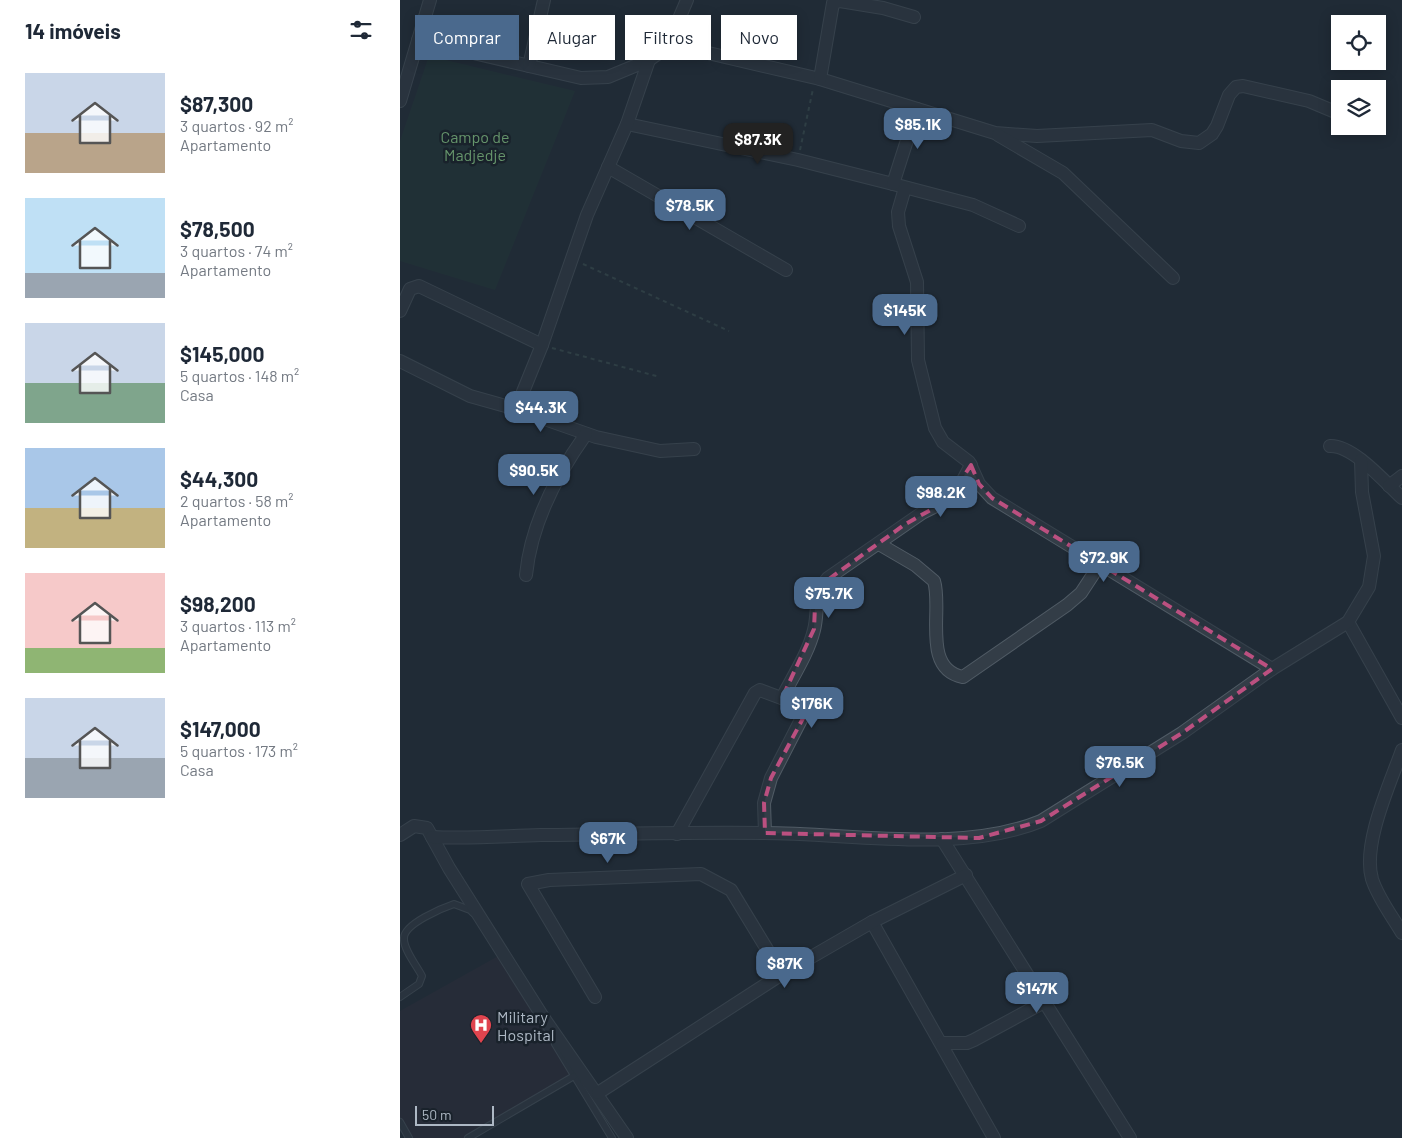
<!DOCTYPE html>
<html lang="pt">
<meta charset="utf-8">
<style>
body{margin:0;font-family:Barlow,sans-serif;background:#f2f2f3;color:#1f2937;height:100vh;display:flex;flex-direction:column;font-size:19px;white-space:nowrap}
*{box-sizing:border-box;margin:0}
p{font-size:16px;color:#747a83}
.icon{flex:none;width:28px;height:28px;fill:none;stroke:currentColor;stroke-width:2;stroke-linecap:round;stroke-linejoin:round}
.map{position:relative;flex:1;overflow:hidden}
.sheet{display:flex;flex-direction:column;background:#fff;width:400px}
.sheet>*{flex:none}
.guide{position:absolute;left:15px;top:15px;width:475px;height:45px;display:flex;gap:10px}
.tools{position:absolute;left:931px;top:15px;display:grid;gap:10px}
.tools a{display:grid;place-items:center;width:55px;height:55px;border-radius:0px;background:#fff;box-shadow:0 2px 12px #0003;font-size:25px}
.scale{position:absolute;left:15px;bottom:12px;width:79px;box-sizing:border-box;padding-left:5px;border:2px solid #adb8c4;border-top:0;font-size:14px;line-height:18px;white-space:nowrap;color:#adb8c4;-webkit-text-stroke:4px #19222b;paint-order:stroke}
.price{position:absolute;translate:-50% -42px;padding:0 11px;border-radius:10px;background:#4a698d;color:#fff;font-size:16px;line-height:32px;filter:drop-shadow(0 1px 2px #0008)}
.price::after{content:'';position:absolute;left:50%;top:30px;width:15px;height:11px;margin-left:-8px;background:inherit;clip-path:polygon(0 0,100% 0,50% 100%)}
.price.current{background:#222;color:#fff}
ul{padding:0;list-style:none}
li{display:flex;align-items:center;gap:15px;height:125px;padding:0 25px}
li span{display:grid;place-items:center;flex:none;width:140px;height:100px;border-radius:0px;color:#555}
li>.icon{margin-inline-start:auto}
span .icon{width:60px;height:60px;fill:#fffc;stroke-width:1}
li b{font-size:21px}
h2{display:flex;justify-content:space-between;align-items:center;height:60px;padding:0 25px;font-size:21px}
.pill{padding:0 18px;border-radius:0px;background:#fff;box-shadow:0 2px 12px #0003;font-size:18px;line-height:45px}
.pill.current{background:#4a698d;color:#fff}
main{display:flex;flex:1;min-height:0}
.map>svg:first-child{display:block}
.medical{fill:#2e2e3b}
.green{fill:#213737}
.lines{fill:none;stroke-linecap:round;stroke-linejoin:round}
.lane-casing{stroke:#505b65;stroke-width:8}
.street-casing{stroke:#505b65;stroke-width:14}
.path{stroke:#3f5455;stroke-width:2;stroke-dasharray:4 4;stroke-linecap:butt}
.lane{stroke:#333d47;stroke-width:6}
.street{stroke:#333d47;stroke-width:12}
.marked{fill:none;stroke:#bb5080;stroke-width:4;stroke-dasharray:10 6;stroke-linejoin:round}
.labels{text-anchor:middle;dominant-baseline:central;stroke-width:5;stroke-linejoin:round;paint-order:stroke}
.park-label{font-size:16px;fill:#65946b;stroke:#19222b}
.poi-label{font-size:16px;fill:#adb8c4;stroke:#19222b;text-anchor:start}
</style>
<main>
<section class="sheet">
<h2>14 imóveis<svg class="icon" aria-label="filters" viewBox="0 0 24 24"><path d="M4 7h16M4 17h16"/><circle cx="9" cy="7" r="2"/><circle cx="15" cy="17" r="2"/></svg></h2>
<ul>
<li><span style="background:linear-gradient(#c9d6e8 60%,#b9a48a 0)"><svg class="icon" aria-label="home" viewBox="0 0 24 24"><path d="M3 11l9-7 9 7M6 9v11h12V9"/></svg></span><div><b>$87,300</b><p>3 quartos · 92 m²</p><p>Apartamento</p></div></li>
<li><span style="background:linear-gradient(#bfe0f5 75%,#9aa5b1 0)"><svg class="icon" aria-label="home" viewBox="0 0 24 24"><path d="M3 11l9-7 9 7M6 9v11h12V9"/></svg></span><div><b>$78,500</b><p>3 quartos · 74 m²</p><p>Apartamento</p></div></li>
<li><span style="background:linear-gradient(#c9d6e8 60%,#7fa58c 0)"><svg class="icon" aria-label="home" viewBox="0 0 24 24"><path d="M3 11l9-7 9 7M6 9v11h12V9"/></svg></span><div><b>$145,000</b><p>5 quartos · 148 m²</p><p>Casa</p></div></li>
<li><span style="background:linear-gradient(#a9c7e8 60%,#c2b280 0)"><svg class="icon" aria-label="home" viewBox="0 0 24 24"><path d="M3 11l9-7 9 7M6 9v11h12V9"/></svg></span><div><b>$44,300</b><p>2 quartos · 58 m²</p><p>Apartamento</p></div></li>
<li><span style="background:linear-gradient(#f6c9c9 75%,#8fb573 0)"><svg class="icon" aria-label="home" viewBox="0 0 24 24"><path d="M3 11l9-7 9 7M6 9v11h12V9"/></svg></span><div><b>$98,200</b><p>3 quartos · 113 m²</p><p>Apartamento</p></div></li>
<li><span style="background:linear-gradient(#c9d6e8 60%,#9aa5b1 0)"><svg class="icon" aria-label="home" viewBox="0 0 24 24"><path d="M3 11l9-7 9 7M6 9v11h12V9"/></svg></span><div><b>$147,000</b><p>5 quartos · 173 m²</p><p>Casa</p></div></li>
</ul>
</section>
<div class="map">
<svg width="1002" height="1138" viewBox="0 0 1002 1138">
<rect width="100%" height="100%" fill="#202b36"/>
<polygon class="medical" points="109,950 180,1076 69,1138 12,1138 0,1119 0,1011"/>
<polygon class="green" points="29,56 175,91 95,290 0,261 0,141"/>
<g class="lines">
<g class="lane-casing">
<g id="lane">
<path d="M0,997L19,984L22,976C17,966 3,949 4,938C4,924 42,908 54,904L70,910L73,913"/>
<polyline points="155,1044 212,1138"/>
<polyline points="0,1122 9,1138"/>
<polyline points="68,1138 174,1076"/>
</g>
</g>
<g class="street-casing">
<g id="street">
<polyline points="18,40 181,78 208,77 249,60 267,47 291,49 420,79 595,133 637,136 752,130 781,141 799,143 812,134 817,126 829,95 836,87 843,86 909,101 940,114"/>
<polyline points="267,47 287,0"/>
<polyline points="129,66 144,0"/>
<polyline points="420,79 433,3 440,1 483,8 514,17"/>
<polyline points="0,101 30,0"/>
<polyline points="227,124 398,160 493,184 573,205 619,226"/>
<polyline points="963,126 964,127"/>
<polyline points="598,135 663,173 773,278"/>
<polyline points="208,167 386,270"/>
<polyline points="493,184 517,109"/>
<polyline points="505,188 498,212 499,226 517,282 518,360 535,428 543,442 569,462 579,484 592,498 872,669"/>
<polyline points="0,311 10,289 19,286 142,345"/>
<polyline points="0,361 70,396 116,409 196,437 260,451 294,449"/>
<polyline points="116,409 142,345 187,215 227,124 249,60"/>
<path d="M930,446C953,445 985,482 1002,498"/>
<polyline points="989,486 1002,476"/>
<path d="M479,544L515,565L534,581C543,609 521,669 563,677L667,605L681,593L700,564"/>
<path d="M126,575C131,524 156,476 186,434"/>
<polyline points="948,622 1002,718"/>
<path d="M382,698C393,676 408,654 414,630C419,610 413,595 428,578L522,513L548,500L556,493L571,465"/>
<path d="M1002,750C990,784 962,844 972,879C978,898 992,916 1002,933"/>
<polyline points="277,834 355,693 360,690 400,705 405,712 371,778 364,803 365,833"/>
<polyline points="0,835 14,826 27,828 49,868 143,1017 227,1138"/>
<path d="M32,837C68,839 104,836 141,835C215,834 290,832 364,833C451,833 561,854 641,821L782,733L872,669L948,622L969,587L974,556L962,492L961,460"/>
<polyline points="542,839 730,1138"/>
<polyline points="472,922 594,1138"/>
<polyline points="195,997 128,884 149,880 301,874 331,890 382,974"/>
<polyline points="542,1043 567,1043 574,1040 646,1001"/>
<polyline points="198,1093 382,974 472,922 566,875"/>
</g>
</g>
<g class="path">
<polyline points="400,150 413,89"/>
<polyline points="183,264 329,331"/>
<polyline points="152,348 260,377"/>
</g>
<use href="#lane" class="lane"/>
<use href="#street" class="street"/>
</g>
<path d="M0 0H1002V1138H0ZM571,465L579,484L592,498L872,669L782,733L641,821L579,838L365,833L364,803L371,778L408,709L382,698L414,629L415,606L422,584L504,525L548,500Z" fill="#202b36" fill-opacity=".55" fill-rule="evenodd"/>
<path class="marked" d="M571,465L579,484L592,498L872,669L782,733L641,821L579,838L365,833L364,803L371,778L408,709L382,698L414,629L415,606L422,584L504,525L548,500Z"/>
<defs>
<g id="hospital-pin" transform="scale(1.125)"><path d="M0 17L-7.5 6A9.5 9.5 0 1 1 7.5 6Z" fill="#e0444e" stroke="#19222b"/><path d="M-5-5h3v3.5h4V-5h3V5h-3V1.5h-4V5h-3Z" fill="#fff"/></g>
</defs>
<g fill-rule="evenodd">
<use href="#hospital-pin" x="81" y="1025"/>
</g>
<g class="labels">
<g class="park-label">
<text x="75" y="136">Campo de<tspan x="75" dy="18">Madjedje</tspan></text>
</g>
<g class="poi-label">
<text x="97" y="1016">Military<tspan x="97" dy="18">Hospital</tspan></text>
</g>
</g>
</svg>
<div class="tools">
<a><svg class="icon" aria-label="locate" viewBox="0 0 24 24"><circle cx="12" cy="12" r="6"/><path d="M12 2v4M12 18v4M2 12h4M18 12h4"/></svg></a>
<a><svg class="icon" aria-label="layers" viewBox="0 0 24 24"><path d="M12 4l9 5-9 5-9-5zM3 14l9 5 9-5"/></svg></a>
</div>
<div class="scale">50 m</div>
<b class="price" style="left:518px;top:150px">$85.1K</b>
<b class="price current" style="left:358px;top:165px">$87.3K</b>
<b class="price" style="left:290px;top:231px">$78.5K</b>
<b class="price" style="left:505px;top:336px">$145K</b>
<b class="price" style="left:141px;top:433px">$44.3K</b>
<b class="price" style="left:134px;top:496px">$90.5K</b>
<b class="price" style="left:541px;top:518px">$98.2K</b>
<b class="price" style="left:704px;top:583px">$72.9K</b>
<b class="price" style="left:429px;top:619px">$75.7K</b>
<b class="price" style="left:412px;top:729px">$176K</b>
<b class="price" style="left:720px;top:788px">$76.5K</b>
<b class="price" style="left:208px;top:864px">$67K</b>
<b class="price" style="left:385px;top:989px">$87K</b>
<b class="price" style="left:637px;top:1014px">$147K</b>
<div class="guide">
<a class="pill current">Comprar</a>
<a class="pill">Alugar</a>
<a class="pill">Filtros</a>
<a class="pill">Novo</a>
</div>
</div>
</main>
